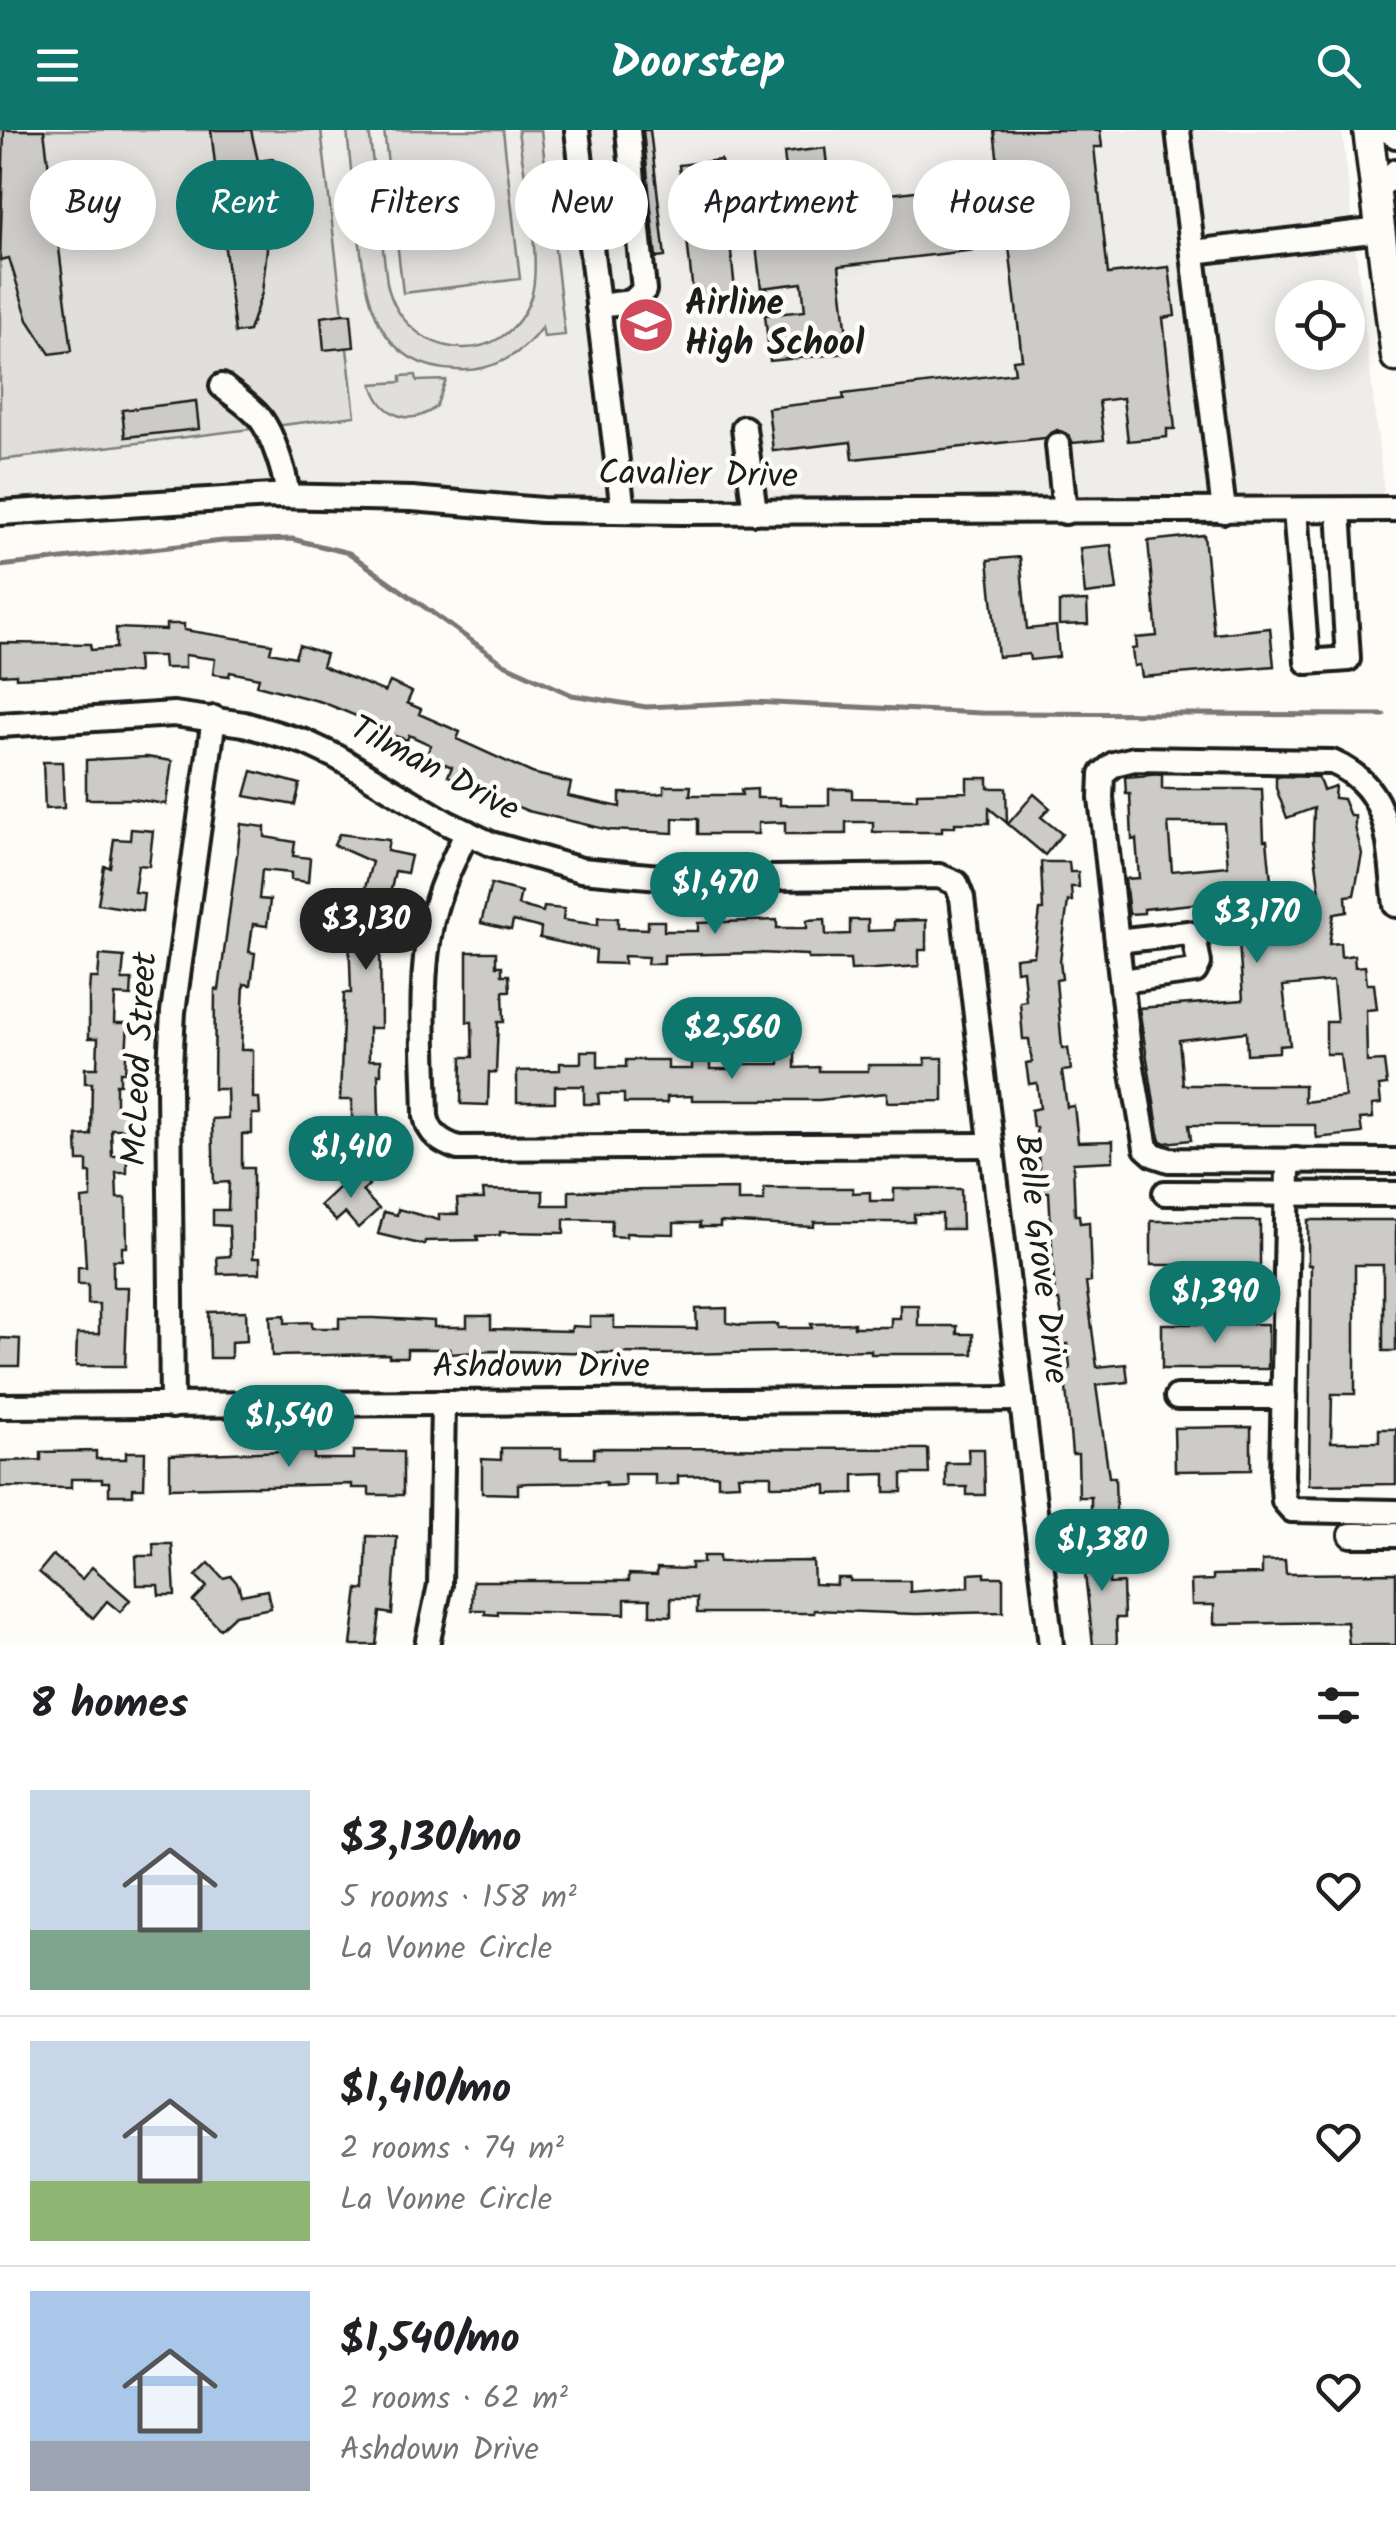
<!DOCTYPE html>
<meta charset="utf-8">
<style>
body{margin:0;font-family:Kalam,sans-serif;background:#f6f6f6;color:#202124;height:100vh;display:flex;flex-direction:column;font-size:38px;white-space:nowrap}
*{box-sizing:border-box;margin:0}
p{font-size:32px;color:#757577}
.icon{flex:none;width:55px;height:55px;fill:none;stroke:currentColor;stroke-width:2;stroke-linecap:round;stroke-linejoin:round}
.map{position:relative;height:1515px;overflow:hidden}
.panel{display:flex;flex-direction:column;background:#fff;flex:1}
.panel>*{flex:none}
.guide{position:absolute;left:30px;top:30px;width:1338px;height:90px;display:flex;gap:20px}
.buttons{position:absolute;left:1275px;top:150px;display:grid;gap:20px}
.buttons a{display:grid;place-items:center;width:90px;height:90px;border-radius:50%;background:#fff;box-shadow:0 5px 25px #0003;font-size:50px}
.price{position:absolute;translate:-50% -85px;padding:0 22px;border-radius:35px;background:#0f766e;color:#fff;font-size:32px;line-height:65px;filter:drop-shadow(0 2px 5px #0008)}
.price::after{content:'';position:absolute;left:50%;top:60px;width:30px;height:22px;margin-left:-15px;background:inherit;clip-path:polygon(0 0,100% 0,50% 100%)}
.price.selected{background:#222;color:#fff}
ul{padding:0;list-style:none}
li{display:flex;align-items:center;gap:30px;height:250px;padding:0 30px}
li+li{border-top:2px solid #e0e0e0}
li span{display:grid;place-items:center;flex:none;width:280px;height:200px;border-radius:0px;color:#555}
li>.icon{margin-inline-start:auto}
span .icon{width:120px;height:120px;fill:#fffc;stroke-width:1}
li b{font-size:42px}
h2{display:flex;justify-content:space-between;align-items:center;height:120px;padding:0 30px;font-size:42px}
.tag{padding:0 35px;border-radius:45px;background:#fff;box-shadow:0 5px 25px #0003;font-size:35px;line-height:90px}
.tag.selected{background:#0f766e;color:#fff}
header{display:flex;justify-content:space-between;align-items:center;height:130px;padding:0 30px;background:#0f766e;color:#fff;font-size:45px;font-weight:700}
.map>svg:first-child{display:block}
.built{fill:#eeede9;fill-rule:evenodd}
.green{fill:#e0dfdb;stroke:#7e7e7c;stroke-width:2.5}
.lines{fill:none;stroke-linecap:round;stroke-linejoin:round}
.stream{stroke:#797876;stroke-width:5}
.building{fill:#cccbc8;stroke:#1c1c1c;stroke-width:2.5;fill-rule:evenodd}
.minor-casing{stroke:#1c1c1c;stroke-width:30}
.major-casing{stroke:#1c1c1c;stroke-width:35}
.minor{stroke:#fdfcf7;stroke-width:22}
.major{stroke:#fdfcf7;stroke-width:28}
.labels{text-anchor:middle;dominant-baseline:central;stroke-width:9;stroke-linejoin:round;paint-order:stroke}
.poi-label{font-size:35px;font-weight:bold;fill:#1c1c1c;stroke:#fdfcf7;text-anchor:start}
.street-label{font-size:35px;fill:#1c1c1c;stroke:#fdfcf7}
</style>
<header><svg class="icon" aria-label="menu" viewBox="0 0 24 24"><path d="M4 6h16M4 12h16M4 18h16"/></svg>Doorstep<svg class="icon" aria-label="search" viewBox="0 0 24 24"><circle cx="10" cy="10" r="6"/><path d="M15 15l6 6"/></svg></header>
<div class="map">
<svg width="1396" height="1515" viewBox="0 0 1396 1515">
<rect width="100%" height="100%" fill="#fdfcf7"/>
<filter id="ink" filterUnits="userSpaceOnUse"><feTurbulence type="fractalNoise" baseFrequency=".01" numOctaves="2"/><feDisplacementMap in="SourceGraphic" scale="20" xChannelSelector="R" yChannelSelector="G"/><feConvolveMatrix kernelMatrix="1 2 1 2 8 2 1 2 1" color-interpolation-filters="sRGB"/></filter>
<g filter="url(#ink)">
<path class="built" d="M0,0H1342L1384,361L1373,371L578,372L323,355L234,356L0,371ZM1292,168H1348V222H1292Z"/>
<g class="green">
<polygon points="0,0 321,0 355,286 0,330"/>
<path d="M347,0H369L387,153C403,229 505,244 531,167C543,130 523,42 518,0H541L565,205L544,207L542,197C522,225 492,242 457,240C373,237 366,164 358,99C354,66 350,33 347,0Z"/>
<polygon points="384,0 503,0 520,149 403,163"/>
<path d="M416,245L417,251L446,250L436,277C409,298 381,285 372,254L401,252V246Z"/>
</g>
<g class="lines">
<polyline class="stream" points="0,436 223,411 292,409 349,423 504,534 572,565 646,577 753,572 981,583 1384,585"/>
</g>
<g class="building">
<polygon points="4,0 44,0 72,221 50,224 28,190 9,128 0,130"/>
<polygon points="211,0 251,0 258,31 273,29 281,97 266,99 267,119 262,163 249,201 235,203"/>
<polygon points="643,0 650,0 665,127 656,128"/>
<polygon points="994,0 1100,0 1102,17 1094,17 1108,144 1169,137 1175,186 1163,188 1175,299 1167,299 1167,307 1128,311 1123,268 1099,271 1104,310 1073,313 1069,305 1057,300 1045,308 853,329 851,312 773,321 768,278 844,269 843,264 1015,243 1013,230 1022,229 1009,116 839,136 849,223 770,231 765,185 805,181 802,153 761,158 750,64 788,59 784,23 825,18 831,71 1000,51"/>
<polygon points="721,30 737,178 695,182 679,35"/>
<polygon points="343,184 351,184 354,217 324,220 321,187"/>
<polygon points="196,271 199,299 125,307 122,280"/>
<polygon points="1204,405 1214,504 1270,498 1274,536 1142,547 1140,535 1134,536 1132,519 1137,518 1136,508 1157,506 1148,411"/>
<polygon points="1111,415 1117,460 1085,464 1080,418"/>
<polygon points="1020,427 1027,499 1056,496 1059,527 1030,530 1029,524 998,527 988,430"/>
<polygon points="1087,471 1088,494 1059,495 1059,472"/>
<polygon points="166,494 184,494 184,500 272,514 270,522 295,527 299,515 326,524 322,536 385,562 390,552 412,562 407,573 421,579 419,584 460,602 457,609 532,643 571,653 568,666 620,677 620,663 656,664 664,663 664,656 691,656 690,665 742,665 741,660 757,659 757,668 780,668 780,675 829,675 829,659 852,659 852,668 917,669 917,663 967,662 967,648 988,648 988,658 1006,658 1007,693 989,678 989,693 955,693 955,697 942,697 942,702 873,702 873,692 846,692 846,704 785,704 785,692 758,693 758,704 698,704 698,689 673,688 673,703 609,700 528,681 488,665 448,646 452,637 426,626 431,615 409,605 407,610 386,603 370,595 371,592 322,572 257,555 259,548 230,542 229,546 213,544 215,529 185,525 185,538 164,538 163,526 137,526 138,542 16,548 16,544 0,545 0,513 90,514 91,520 116,518 116,498 166,500"/>
<polygon points="147,627 172,631 166,674 132,669 86,669 86,630"/>
<polygon points="43,632 62,632 64,678 45,679"/>
<polygon points="252,641 300,654 295,675 245,666"/>
<path d="M1162,644V659H1262L1264,710H1267L1272,761L1299,760L1320,763L1313,710L1314,678L1287,688L1276,658V646L1318,647L1323,660L1335,656L1334,668L1343,669L1350,686H1355V697L1362,724L1354,765L1346,766L1347,782L1334,784L1329,814L1340,813L1341,827L1354,825L1355,837L1365,836L1367,854H1374L1377,879L1366,880L1367,932L1384,931L1387,955L1379,956L1381,974L1372,975L1373,988L1360,989L1362,1003L1317,1008L1315,995H1189L1191,1010L1165,1013L1160,1010L1139,878L1243,870L1239,811H1235L1231,770L1144,779V783L1129,784L1125,749L1139,748L1136,709L1132,710L1130,664H1126L1125,647ZM1168,693H1224L1228,736L1172,741ZM1333,851L1337,892H1326V924H1340L1345,967L1304,972V955H1183L1179,910L1246,902L1247,924L1279,922V916L1290,915L1283,856Z"/>
<polygon points="1034,664 1050,678 1041,687 1062,704 1045,725 1008,694"/>
<polygon points="241,694 265,697 265,707 295,712 293,726 310,728 308,752 291,750 291,743 262,740 259,769 270,770 267,796 253,794 249,822 255,823 251,855 244,854 241,920 253,920 253,968 259,968 260,984 252,984 252,1004 242,1004 242,1038 253,1038 253,1128 260,1128 260,1143 218,1144 217,1127 230,1126 229,1096 213,1095 213,1080 228,1080 229,1052 214,1053 212,989 228,988 227,959 214,959 215,859 219,860"/>
<polygon points="131,699 153,701 149,736 138,735 134,762 144,763 142,781 98,774 104,736 110,737 114,709 130,710"/>
<polygon points="339,704 389,710 387,721 411,726 407,743 395,741 380,811 381,898 369,898 369,930 381,930 381,944 378,944 379,988 352,989 352,970 340,970 344,863 351,863 349,803 342,801 348,777 359,780 372,732 334,715"/>
<polygon points="1041,732 1069,732 1070,742 1078,742 1079,757 1071,757 1072,771 1068,771 1060,831 1062,849 1056,850 1062,918 1068,918 1071,940 1062,941 1067,977 1074,976 1078,1012 1113,1011 1113,1031 1073,1033 1075,1085 1079,1085 1080,1093 1089,1092 1091,1152 1086,1153 1097,1237 1126,1234 1128,1252 1096,1255 1109,1347 1115,1347 1116,1382 1091,1383 1091,1367 1079,1367 1078,1324 1072,1324 1066,1258 1063,1258 1061,1240 1070,1239 1068,1214 1060,1215 1057,1193 1063,1193 1059,1170 1055,1170 1049,1062 1041,1062 1036,997 1033,997 1031,980 1040,978 1037,953 1029,954 1026,933 1032,932 1029,909 1023,909 1020,872 1026,871 1023,840 1016,841 1015,828 1034,826 1040,780 1043,780"/>
<polygon points="491,754 521,762 518,775 543,782 544,777 564,779 563,790 598,795 598,787 618,788 618,798 648,799 648,791 664,791 664,801 698,801 698,793 777,790 777,798 807,798 807,790 825,789 826,805 850,804 850,790 868,790 868,801 894,800 894,791 926,790 926,820 919,820 919,836 874,839 851,840 850,829 808,829 808,825 758,823 664,825 664,834 647,834 648,827 624,826 624,834 595,833 596,820 540,808 541,798 513,791 511,800 481,793"/>
<polygon points="467,822 496,822 496,836 502,836 502,845 509,845 510,861 503,861 504,892 498,892 496,943 489,942 488,975 461,974 462,927 473,927 472,892 467,892"/>
<polygon points="100,825 124,827 122,850 132,850 131,866 115,865 114,893 128,893 125,942 120,942 120,954 116,954 116,982 127,982 126,999 111,999 112,1026 127,1026 127,1043 116,1043 117,1068 126,1068 127,1117 122,1117 122,1130 113,1130 113,1157 128,1157 125,1236 76,1236 77,1204 99,1204 99,1174 88,1174 88,1154 78,1154 78,1137 86,1137 82,1069 91,1068 91,1043 87,1043 87,1031 78,1031 77,1006 91,1005 92,953 85,953 85,938 97,938 98,908 89,908 89,863 90,848 98,848"/>
<polygon points="581,921 598,921 598,937 626,937 626,930 668,930 668,939 692,939 692,931 710,931 710,939 737,939 737,934 779,934 779,922 795,922 795,938 819,937 819,941 868,941 868,935 925,935 925,928 943,928 943,971 887,972 887,963 819,970 692,970 692,966 667,967 667,973 624,973 624,964 598,964 599,974 584,974 584,956 555,956 555,972 517,972 517,941 560,940 560,933 581,933"/>
<polygon points="364,994 364,1012 349,1012 350,1035 326,1035 325,995"/>
<polygon points="356,1041 369,1055 362,1061 379,1079 358,1098 345,1083 336,1091 320,1075"/>
<polygon points="764,1058 853,1058 853,1063 870,1062 870,1071 894,1071 894,1059 961,1059 962,1099 942,1099 942,1084 914,1084 914,1092 814,1092 814,1097 720,1092 720,1097 700,1097 700,1093 674,1093 674,1104 626,1103 626,1107 611,1106 612,1090 564,1089 564,1103 500,1102 500,1105 477,1106 478,1110 425,1111 424,1115 378,1104 384,1082 397,1085 398,1079 439,1090 439,1084 458,1084 457,1069 484,1069 483,1060 543,1061 543,1075 569,1075 569,1061 738,1059 738,1071 764,1071"/>
<polygon points="1308,1090 1396,1090 1396,1221 1383,1221 1383,1135 1355,1135 1355,1264 1332,1264 1331,1312 1379,1312 1379,1299 1396,1299 1396,1354 1309,1355 1311,1135 1308,1135"/>
<rect x="1151" y="1091" width="109" height="44"/>
<polygon points="900,1175 918,1175 918,1196 957,1196 957,1204 973,1204 973,1224 871,1224 871,1220 679,1224 491,1221 450,1224 450,1219 407,1219 407,1227 389,1227 389,1224 272,1226 270,1186 285,1185 285,1193 312,1192 312,1198 339,1198 339,1188 374,1188 434,1191 434,1197 467,1197 467,1186 491,1186 491,1199 571,1201 572,1196 590,1197 590,1187 614,1187 614,1198 697,1199 696,1179 727,1178 727,1193 741,1195 778,1194 778,1198 812,1198 811,1194 854,1193 854,1197 891,1197 891,1188 900,1188"/>
<polygon points="246,1181 247,1211 231,1212 231,1228 210,1228 209,1182"/>
<rect x="1162" y="1194" width="106" height="45"/>
<polygon points="0,1208 20,1209 19,1236 0,1236"/>
<polygon points="1251,1297 1251,1340 1175,1341 1174,1298"/>
<polygon points="501,1318 561,1318 561,1328 594,1328 594,1318 928,1319 929,1344 902,1344 902,1362 885,1362 885,1344 854,1345 854,1363 826,1364 826,1355 771,1356 771,1345 738,1345 739,1354 718,1355 718,1345 678,1346 678,1354 655,1355 655,1344 624,1344 625,1355 606,1356 606,1352 528,1353 518,1354 518,1364 482,1363 482,1329 501,1330"/>
<polygon points="968,1319 984,1319 985,1365 967,1365 967,1357 946,1357 946,1333 969,1333"/>
<polygon points="314,1320 314,1329 353,1329 353,1321 403,1322 403,1365 369,1365 369,1358 352,1358 352,1354 170,1358 170,1325"/>
<polygon points="96,1321 96,1329 126,1329 126,1322 145,1322 144,1358 133,1358 133,1365 109,1365 109,1352 102,1352 102,1349 71,1349 71,1358 0,1357 0,1331 41,1330 41,1322"/>
<polygon points="367,1406 397,1407 392,1484 380,1482 376,1515 351,1515 358,1459 365,1460"/>
<polygon points="1086,1410 1110,1410 1109,1454 1123,1453 1124,1488 1116,1488 1117,1515 1093,1515 1085,1444"/>
<polygon points="153,1414 172,1414 175,1465 159,1465 158,1455 137,1455 136,1426 154,1426"/>
<polygon points="53,1425 82,1449 92,1437 130,1470 120,1482 107,1471 93,1488 39,1442"/>
<polygon points="703,1426 719,1426 719,1432 813,1431 814,1454 837,1455 837,1448 850,1448 850,1451 910,1451 910,1462 969,1457 969,1444 985,1443 985,1447 1003,1447 1003,1482 916,1484 814,1480 814,1483 697,1483 697,1468 671,1468 671,1486 650,1485 650,1469 625,1469 625,1484 498,1481 498,1485 485,1484 485,1480 472,1480 473,1451 629,1451 629,1444 657,1445 657,1438 691,1439 691,1433 703,1433"/>
<polygon points="1285,1430 1286,1444 1396,1443 1396,1515 1349,1515 1347,1492 1214,1494 1214,1475 1192,1475 1191,1451 1213,1450 1213,1445 1262,1444 1262,1431"/>
<polygon points="209,1433 223,1448 231,1446 238,1454 241,1465 267,1460 271,1478 235,1485 220,1499 193,1471 207,1457 196,1446"/>
</g>
<g class="lines">
<g class="minor-casing">
<g id="minor">
<polyline points="577,0 623,381"/>
<polyline points="1178,0 1224,381"/>
<polyline points="1387,0 1396,6"/>
<polyline points="1376,61 1396,41"/>
<polyline points="1193,122 1380,100"/>
<polyline points="598,176 632,172 644,160 628,0"/>
<path d="M222,256C234,266 250,276 260,288C272,303 287,347 287,366"/>
<polyline points="744,298 755,382"/>
<polyline points="1058,315 1065,382"/>
<polyline points="1295,380 1307,532 1348,529 1339,380"/>
<polyline points="0,383 272,366 412,369 542,380 682,382 1396,379"/>
<polyline points="0,595 174,584 244,594 305,612 337,627 447,693 491,714 581,740 683,749 939,746 956,753 962,768 1051,1515"/>
<path d="M467,702C453,731 439,759 432,790C418,853 425,922 426,986C429,1004 441,1012 458,1018L990,1015"/>
<path d="M1396,775C1388,715 1394,659 1332,632L1134,629L1114,634L1102,644L1101,668L1129,920L1146,1018L1154,1025L1169,1030L1396,1031"/>
<polyline points="1117,811 1188,803 1194,806 1199,833 1195,841 1122,851"/>
<polyline points="1296,1030 1288,1038 1282,1346 1284,1371 1292,1380 1396,1382"/>
<polyline points="1165,1063 1396,1064"/>
<polyline points="1169,1164 1286,1165"/>
<polyline points="1177,1267 1284,1267"/>
<polyline points="0,1276 1022,1269"/>
<polyline points="172,1276 169,954 173,882 214,588"/>
<polyline points="1351,1405 1396,1405"/>
<polyline points="427,1515 440,1455 443,1273"/>
</g>
</g>
<g class="major-casing">
<polyline id="major" points="1368,0 1396,227"/>
</g>
<use href="#minor" class="minor"/>
<use href="#major" class="major"/>
</g>
</g>
<defs>
<g id="school-disc" transform="scale(2.875)"><circle r="9.5" fill="#d1495b" stroke="#fdfcf7"/><path d="M0-5L7-2L0 1L-7-2ZM-4 1L0 2.5L4 1V4Q0 6-4 4Z" fill="#fff"/></g>
</defs>
<g fill-rule="evenodd">
<use href="#school-disc" x="646" y="195"/>
</g>
<g class="labels">
<g class="poi-label">
<text x="685" y="175">Airline<tspan x="685" dy="40">High School</tspan></text>
</g>
<g class="street-label">
<text transform="translate(698 346) rotate(1)">Cavalier Drive</text>
<text transform="translate(434 640) rotate(28)">Tilman Drive</text>
<text transform="translate(141 929) rotate(-87)">McLeod Street</text>
<text transform="translate(1040 1129) rotate(83)">Belle Grove Drive</text>
<text x="541" y="1238">Ashdown Drive</text>
</g>
</g>
</svg>
<div class="buttons">
<a><svg class="icon" aria-label="locate" viewBox="0 0 24 24"><circle cx="12" cy="12" r="6"/><path d="M12 2v4M12 18v4M2 12h4M18 12h4"/></svg></a>
</div>
<b class="price" style="left:715px;top:807px">$1,470</b>
<b class="price" style="left:1257px;top:836px">$3,170</b>
<b class="price selected" style="left:366px;top:843px">$3,130</b>
<b class="price" style="left:732px;top:952px">$2,560</b>
<b class="price" style="left:351px;top:1071px">$1,410</b>
<b class="price" style="left:1215px;top:1216px">$1,390</b>
<b class="price" style="left:289px;top:1340px">$1,540</b>
<b class="price" style="left:1102px;top:1464px">$1,380</b>
<div class="guide">
<a class="tag">Buy</a>
<a class="tag selected">Rent</a>
<a class="tag">Filters</a>
<a class="tag">New</a>
<a class="tag">Apartment</a>
<a class="tag">House</a>
</div>
</div>
<section class="panel">
<h2>8 homes<svg class="icon" aria-label="filters" viewBox="0 0 24 24"><path d="M4 7h16M4 17h16"/><circle cx="9" cy="7" r="2"/><circle cx="15" cy="17" r="2"/></svg></h2>
<ul>
<li><span style="background:linear-gradient(#c9d6e8 70%,#7fa58c 0)"><svg class="icon" aria-label="home" viewBox="0 0 24 24"><path d="M3 11l9-7 9 7M6 9v11h12V9"/></svg></span><div><b>$3,130/mo</b><p>5 rooms · 158 m²</p><p>La Vonne Circle</p></div><svg class="icon" aria-label="heart" viewBox="0 0 24 24"><path d="M12 20l-8-8c-3-5 5-10 8-4 3-6 11-1 8 4z"/></svg></li>
<li><span style="background:linear-gradient(#c9d6e8 70%,#8fb573 0)"><svg class="icon" aria-label="home" viewBox="0 0 24 24"><path d="M3 11l9-7 9 7M6 9v11h12V9"/></svg></span><div><b>$1,410/mo</b><p>2 rooms · 74 m²</p><p>La Vonne Circle</p></div><svg class="icon" aria-label="heart" viewBox="0 0 24 24"><path d="M12 20l-8-8c-3-5 5-10 8-4 3-6 11-1 8 4z"/></svg></li>
<li><span style="background:linear-gradient(#a9c7e8 75%,#9aa5b1 0)"><svg class="icon" aria-label="home" viewBox="0 0 24 24"><path d="M3 11l9-7 9 7M6 9v11h12V9"/></svg></span><div><b>$1,540/mo</b><p>2 rooms · 62 m²</p><p>Ashdown Drive</p></div><svg class="icon" aria-label="heart" viewBox="0 0 24 24"><path d="M12 20l-8-8c-3-5 5-10 8-4 3-6 11-1 8 4z"/></svg></li>
</ul>
</section>
